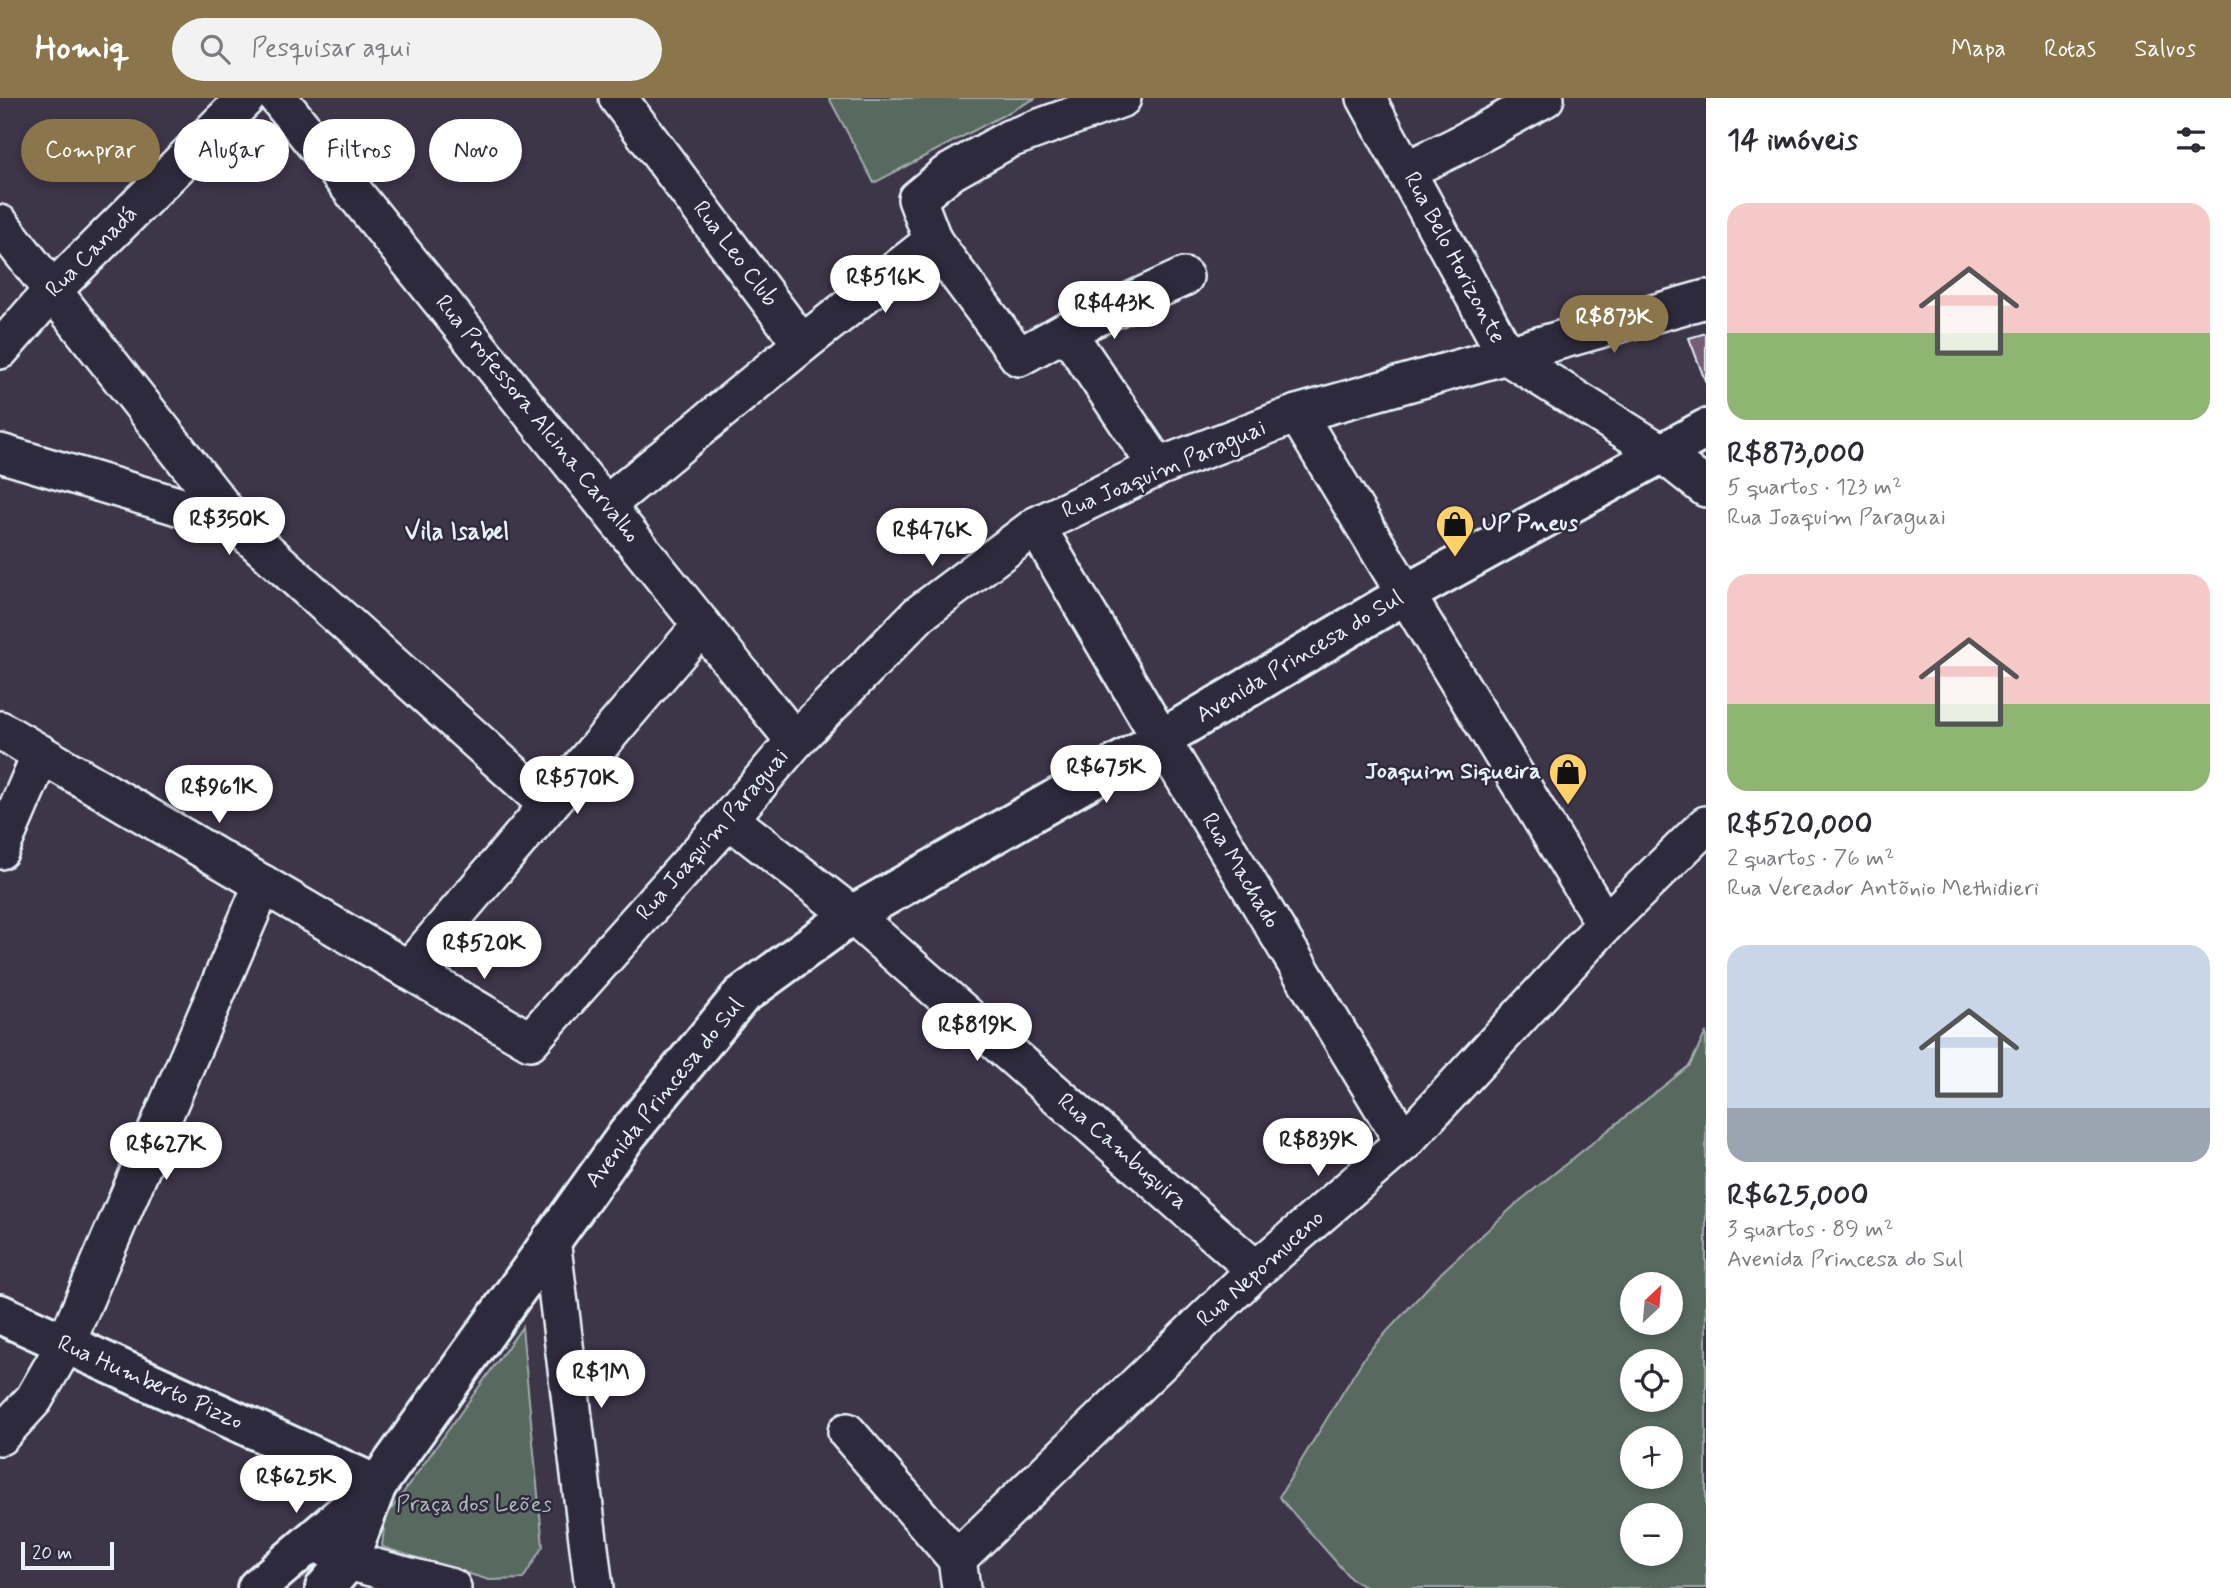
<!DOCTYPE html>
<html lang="pt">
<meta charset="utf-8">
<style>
body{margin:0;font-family:Mynerve,sans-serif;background:#f2f2f3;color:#2b2b33;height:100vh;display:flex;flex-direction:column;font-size:26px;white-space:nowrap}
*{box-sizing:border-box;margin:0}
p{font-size:23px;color:#7c7c81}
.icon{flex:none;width:38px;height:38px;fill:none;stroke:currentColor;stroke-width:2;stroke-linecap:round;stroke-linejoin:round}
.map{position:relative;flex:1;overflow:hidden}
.panel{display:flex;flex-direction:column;background:#fff;width:525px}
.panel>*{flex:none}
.top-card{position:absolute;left:21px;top:21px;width:665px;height:63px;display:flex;gap:14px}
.needle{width:46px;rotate:26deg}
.tools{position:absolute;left:1620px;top:1174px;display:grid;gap:14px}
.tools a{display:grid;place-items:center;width:63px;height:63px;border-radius:50%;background:#fff;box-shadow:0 4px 10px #0003;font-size:35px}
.scale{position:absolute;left:21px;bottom:18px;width:93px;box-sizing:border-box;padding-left:7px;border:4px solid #e8f1f8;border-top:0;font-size:19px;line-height:24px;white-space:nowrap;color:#e8f1f8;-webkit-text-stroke:5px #2f2a3d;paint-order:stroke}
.price{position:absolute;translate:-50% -60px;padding:0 16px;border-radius:24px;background:#fff;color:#222;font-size:23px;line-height:46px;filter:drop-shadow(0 2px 4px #0008)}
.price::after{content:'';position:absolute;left:50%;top:42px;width:21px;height:16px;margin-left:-10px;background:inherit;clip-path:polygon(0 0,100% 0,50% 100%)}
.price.current{background:#8a764a;color:#fff}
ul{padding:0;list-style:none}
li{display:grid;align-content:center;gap:14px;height:371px;padding:0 21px}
li span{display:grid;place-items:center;height:217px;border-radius:21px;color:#555}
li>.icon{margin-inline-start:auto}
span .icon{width:126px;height:126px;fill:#fffc;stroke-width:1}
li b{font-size:30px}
h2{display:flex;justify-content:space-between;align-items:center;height:84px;padding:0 21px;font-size:30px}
.pill{padding:0 24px;border-radius:32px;background:#fff;box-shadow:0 4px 10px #0003;font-size:24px;line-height:63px}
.pill.current{background:#8a764a;color:#fff}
header{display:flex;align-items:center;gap:42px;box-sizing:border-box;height:98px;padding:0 35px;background:#8a764a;color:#fff}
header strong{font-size:33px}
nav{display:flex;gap:38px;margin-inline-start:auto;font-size:24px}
.search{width:490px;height:63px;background:#f2f2f3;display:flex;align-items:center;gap:18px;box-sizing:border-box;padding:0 24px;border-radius:38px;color:#7c7c81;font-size:26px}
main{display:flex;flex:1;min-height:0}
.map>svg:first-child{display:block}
.green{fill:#596960;stroke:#a0adac;stroke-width:2;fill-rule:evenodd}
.building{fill:#755f76;stroke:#e8f1f8;stroke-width:2;filter:url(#shadow)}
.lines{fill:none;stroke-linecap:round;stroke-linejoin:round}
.street-casing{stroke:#e8f1f8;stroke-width:42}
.secondary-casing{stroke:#e8f1f8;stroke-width:44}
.street{stroke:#2f2a3d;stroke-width:37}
.secondary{stroke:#2f2a3d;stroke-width:38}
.labels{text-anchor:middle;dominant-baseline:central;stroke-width:5;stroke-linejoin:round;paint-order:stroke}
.street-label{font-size:23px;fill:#e8f1f8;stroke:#2f2a3d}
.poi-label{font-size:23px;font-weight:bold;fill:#e8f1f8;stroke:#2f2a3d;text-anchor:start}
.park-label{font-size:23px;fill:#afbbbb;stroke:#2f2a3d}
.neighbourhood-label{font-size:24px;font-weight:bold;fill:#e8f1f8;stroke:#2f2a3d}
</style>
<header>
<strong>Homiq</strong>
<div class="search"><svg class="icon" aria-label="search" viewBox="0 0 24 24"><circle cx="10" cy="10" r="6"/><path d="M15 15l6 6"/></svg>Pesquisar aqui</div>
<nav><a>Mapa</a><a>Rotas</a><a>Salvos</a></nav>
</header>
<main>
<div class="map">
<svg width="1706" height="1490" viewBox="0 0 1706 1490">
<defs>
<filter id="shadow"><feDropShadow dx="8" dy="4.5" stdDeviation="2" flood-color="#0009"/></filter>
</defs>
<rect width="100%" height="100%" fill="#3d3548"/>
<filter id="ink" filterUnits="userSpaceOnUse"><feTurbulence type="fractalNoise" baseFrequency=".0143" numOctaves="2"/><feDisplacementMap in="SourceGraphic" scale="14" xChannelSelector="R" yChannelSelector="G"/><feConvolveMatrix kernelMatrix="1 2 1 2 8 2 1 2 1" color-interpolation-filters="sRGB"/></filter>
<g filter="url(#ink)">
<g class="green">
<polygon points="829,0 1036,0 874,85"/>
<path d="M1706,934V1490H1367L1351,1481L1279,1399L1367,1255L1442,1174L1517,1105L1690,967ZM1671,1186V1225H1633V1186ZM1633,1264H1671V1302H1633ZM1633,1340H1671V1379H1633ZM1633,1418H1671V1456H1633Z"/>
<polygon points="522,1229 543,1448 523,1481 489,1482 382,1449 385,1420"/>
</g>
<polygon class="building" points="1706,235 1706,285 1689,240"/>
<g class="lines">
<g class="street-casing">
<g id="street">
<polyline points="278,0 795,643"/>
<polyline points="618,0 802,246"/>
<polyline points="1122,0 1009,41 947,76 917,101 933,143 1019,259 1066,233 1184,179"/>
<polyline points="1366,0 1507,258 1663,356 1706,390"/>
<polyline points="1407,72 1455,49 1545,0"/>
<polyline points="0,126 235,425 548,707"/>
<polyline points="1066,233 1158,369"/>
<polyline points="0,252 52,193 246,0"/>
<polyline points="1297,316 1605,826"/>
<polyline points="0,355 235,425"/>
<polyline points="606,407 802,246 933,143"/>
<polyline points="1036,428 1161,641 1404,1044"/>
<polyline points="0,632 530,943 729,721 795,643 919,516 1036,428 1158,369 1297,316 1706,201"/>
<polyline points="729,721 852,817 1256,1172"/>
<polyline points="0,752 41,656"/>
<polyline points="408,872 702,527"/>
<polyline points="551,1141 594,1490"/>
<polyline points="847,1334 957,1461 961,1490"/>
<polyline points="0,1338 34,1301 65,1247 263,786"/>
<polyline points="321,1447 348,1463 452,1490"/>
<polyline points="957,1461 1256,1172 1404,1044 1605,826 1706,727"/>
</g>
</g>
<g class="secondary-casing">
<g id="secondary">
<polyline points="0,1216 377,1387"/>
<polyline points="257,1490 377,1387 627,1037 741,898 852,817 1161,641 1406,496 1706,331"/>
<polyline points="325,1490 348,1463 375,1392"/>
</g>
</g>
<use href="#street" class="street"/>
<use href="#secondary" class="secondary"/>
</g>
</g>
<defs>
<g id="shop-pin" transform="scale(2.0125)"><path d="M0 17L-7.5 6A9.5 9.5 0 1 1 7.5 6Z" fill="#ffd166" stroke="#2f2a3d"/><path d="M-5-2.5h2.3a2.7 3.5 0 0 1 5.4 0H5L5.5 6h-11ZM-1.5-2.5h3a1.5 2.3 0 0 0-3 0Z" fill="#111"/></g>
</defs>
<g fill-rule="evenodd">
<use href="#shop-pin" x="1455" y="426"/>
<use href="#shop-pin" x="1568" y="674"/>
</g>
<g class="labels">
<g class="street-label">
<text transform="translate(92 154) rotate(-45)">Rua Canadá</text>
<text transform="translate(735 156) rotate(53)">Rua Leo Club</text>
<text transform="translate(1454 160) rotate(62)">Rua Belo Horizonte</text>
<text transform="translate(537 321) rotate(51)">Rua Professora Alcina Carvalho</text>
<text transform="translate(1164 372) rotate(-23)">Rua Joaquim Paraguai</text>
<text transform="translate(1300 559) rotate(-31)">Avenida Princesa do Sul</text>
<text transform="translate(713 737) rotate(-49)">Rua Joaquim Paraguai</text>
<text transform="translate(1240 773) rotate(59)">Rua Machado</text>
<text transform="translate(665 995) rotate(-51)">Avenida Princesa do Sul</text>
<text transform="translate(1122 1054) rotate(41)">Rua Cambuquira</text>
<text transform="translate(1261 1171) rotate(-42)">Rua Nepomuceno</text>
<text transform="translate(150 1285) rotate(24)">Rua Humberto Pizzo</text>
</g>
<g class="poi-label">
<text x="1482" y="426">UP Pneus</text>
<text x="1541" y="674" text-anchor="end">Joaquim Siqueira</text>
</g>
<g class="park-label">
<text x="474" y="1407">Praça dos Leões</text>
</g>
<g class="neighbourhood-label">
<text x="457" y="434">Vila Isabel</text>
</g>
</g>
</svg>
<div class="tools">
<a><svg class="needle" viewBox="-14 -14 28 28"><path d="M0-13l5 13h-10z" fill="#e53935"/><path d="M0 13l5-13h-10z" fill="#7c7c81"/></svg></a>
<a><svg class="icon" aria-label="locate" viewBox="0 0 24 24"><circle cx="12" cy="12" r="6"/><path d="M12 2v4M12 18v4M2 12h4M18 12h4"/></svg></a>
<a>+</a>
<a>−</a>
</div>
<div class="scale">20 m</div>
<b class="price" style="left:885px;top:217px">R$516K</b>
<b class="price" style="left:1114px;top:243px">R$443K</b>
<b class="price current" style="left:1614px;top:257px">R$873K</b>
<b class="price" style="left:229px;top:459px">R$350K</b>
<b class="price" style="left:932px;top:470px">R$476K</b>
<b class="price" style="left:1106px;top:707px">R$675K</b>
<b class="price" style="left:577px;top:718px">R$570K</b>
<b class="price" style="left:219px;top:727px">R$961K</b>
<b class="price" style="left:484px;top:883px">R$520K</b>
<b class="price" style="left:977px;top:965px">R$819K</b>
<b class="price" style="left:1318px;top:1080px">R$839K</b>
<b class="price" style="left:166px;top:1084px">R$627K</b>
<b class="price" style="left:601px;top:1312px">R$1M</b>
<b class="price" style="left:296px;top:1417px">R$625K</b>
<div class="top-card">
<a class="pill current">Comprar</a>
<a class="pill">Alugar</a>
<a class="pill">Filtros</a>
<a class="pill">Novo</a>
</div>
</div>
<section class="panel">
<h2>14 imóveis<svg class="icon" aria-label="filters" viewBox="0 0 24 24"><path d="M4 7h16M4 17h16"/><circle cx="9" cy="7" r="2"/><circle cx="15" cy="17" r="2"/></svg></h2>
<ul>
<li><span style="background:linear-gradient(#f6c9c9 60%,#8fb573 0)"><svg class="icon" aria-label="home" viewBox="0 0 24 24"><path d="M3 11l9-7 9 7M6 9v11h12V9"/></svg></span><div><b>R$873,000</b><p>5 quartos · 123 m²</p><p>Rua Joaquim Paraguai</p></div></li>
<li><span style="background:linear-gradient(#f6c9c9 60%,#8fb573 0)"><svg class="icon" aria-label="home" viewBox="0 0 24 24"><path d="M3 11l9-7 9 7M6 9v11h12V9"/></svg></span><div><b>R$520,000</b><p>2 quartos · 76 m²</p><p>Rua Vereador Antõnio Methidieri</p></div></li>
<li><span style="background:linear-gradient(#c9d6e8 75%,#9aa5b1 0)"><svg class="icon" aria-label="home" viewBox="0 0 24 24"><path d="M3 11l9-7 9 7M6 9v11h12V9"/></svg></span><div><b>R$625,000</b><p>3 quartos · 89 m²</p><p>Avenida Princesa do Sul</p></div></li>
</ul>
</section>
</main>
